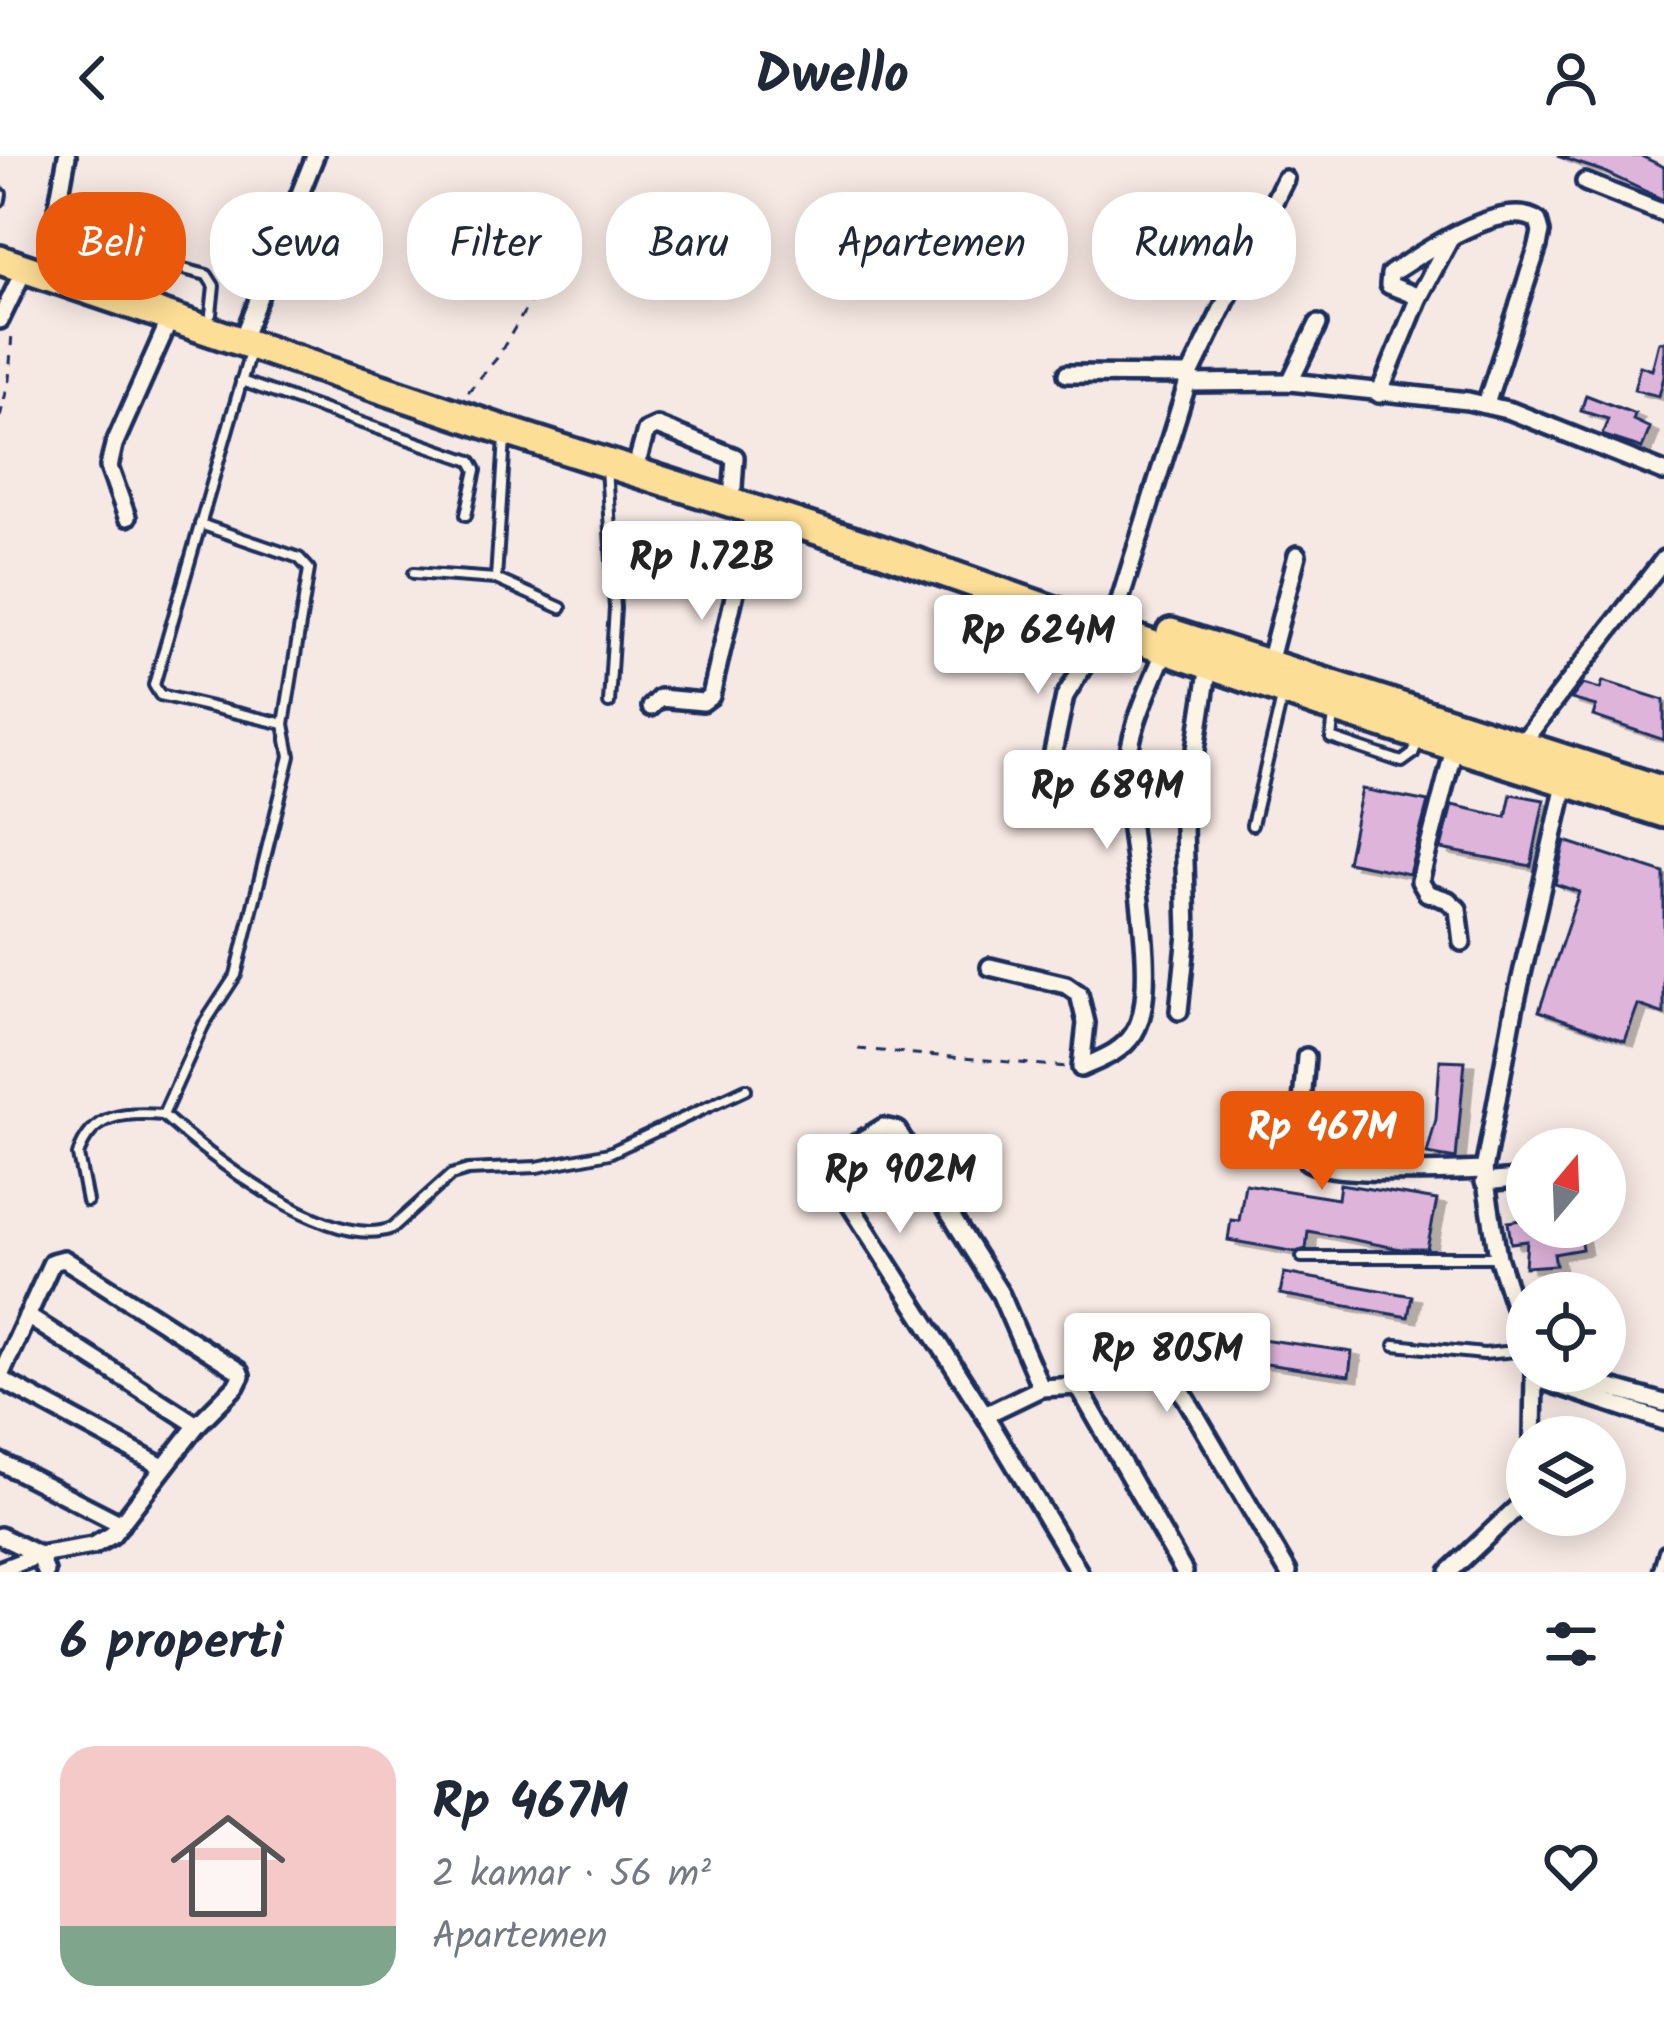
<!DOCTYPE html>
<html lang="id">
<meta charset="utf-8">
<style>
body{margin:0;font-family:Kalam,sans-serif;background:#f2f2f3;color:#1f2937;height:100vh;display:flex;flex-direction:column;font-size:45px;white-space:nowrap}
*{box-sizing:border-box;margin:0}
p{font-size:39px;color:#747a83}
.icon{flex:none;width:66px;height:66px;fill:none;stroke:currentColor;stroke-width:2;stroke-linecap:round;stroke-linejoin:round}
.map{position:relative;height:1416px;overflow:hidden}
.panel{display:flex;flex-direction:column;background:#fff;flex:1}
.panel>*{flex:none}
.hud{position:absolute;left:36px;top:36px;width:1593px;height:108px;display:flex;gap:24px}
.needle{width:78px;rotate:19deg}
.fabs{position:absolute;left:1506px;top:972px;display:grid;gap:24px}
.fabs a{display:grid;place-items:center;width:120px;height:120px;border-radius:50%;background:#fff;box-shadow:0 6px 30px #0003;font-size:60px}
.price{position:absolute;translate:-50% -102px;padding:0 27px;border-radius:12px;background:#fff;color:#222;font-size:39px;line-height:78px;filter:drop-shadow(0 3px 6px #0008)}
.price::after{content:'';position:absolute;left:50%;top:72px;width:36px;height:27px;margin-left:-18px;background:inherit;clip-path:polygon(0 0,100% 0,50% 100%)}
.price.selected{background:#ea580c;color:#fff}
ul{padding:0;list-style:none}
li{display:flex;align-items:center;gap:36px;height:300px;padding:0 60px}
li+li{border-top:3px solid #e0e1e3}
li span{display:grid;place-items:center;flex:none;width:336px;height:240px;border-radius:36px;color:#555}
li>.icon{margin-inline-start:auto}
span .icon{width:144px;height:144px;fill:#fffc;stroke-width:1}
li b{font-size:51px}
h2{display:flex;justify-content:space-between;align-items:center;height:144px;padding:0 60px;font-size:51px}
.tag{padding:0 42px;border-radius:48px;background:#fff;box-shadow:0 6px 30px #0003;font-size:42px;line-height:108px}
.tag.selected{background:#ea580c;color:#fff}
header{display:flex;justify-content:space-between;align-items:center;height:156px;padding:0 60px;background:#fff;font-size:54px;font-weight:700}
.map>svg:first-child{display:block}
.building{fill:#deb4da;stroke:#1b2f5e;stroke-width:3;filter:url(#shadow)}
.lines{fill:none;stroke-linecap:round;stroke-linejoin:round}
.lane-casing{stroke:#1b2f5e;stroke-width:16}
.street-casing{stroke:#1b2f5e;stroke-width:24}
.highway-casing{stroke:#1b2f5e;stroke-width:36}
.path{stroke:#1b2f5e;stroke-width:3;stroke-dasharray:9 9;stroke-linecap:butt}
.lane{stroke:#fcf5e5;stroke-width:8}
.street{stroke:#fcf5e5;stroke-width:15}
.highway{stroke:#fdde96;stroke-width:27}
</style>
<header><svg class="icon" aria-label="back" viewBox="0 0 24 24"><path d="M15 5l-7 7 7 7"/></svg>Dwello<svg class="icon" aria-label="person" viewBox="0 0 24 24"><circle cx="12" cy="8" r="4"/><path d="M4 21q1-7 8-7t8 7"/></svg></header>
<div class="map">
<svg width="1664" height="1416" viewBox="0 0 1664 1416">
<defs>
<filter id="shadow"><feDropShadow dx="9" dy="5" stdDeviation="0" flood-color="#0004"/></filter>
</defs>
<rect width="100%" height="100%" fill="#f6e8e3"/>
<filter id="ink" filterUnits="userSpaceOnUse"><feTurbulence type="fractalNoise" baseFrequency=".00833" numOctaves="2"/><feDisplacementMap in="SourceGraphic" scale="24" xChannelSelector="R" yChannelSelector="G"/><feConvolveMatrix kernelMatrix="1 2 1 2 8 2 1 2 1" color-interpolation-filters="sRGB"/></filter>
<g filter="url(#ink)">
<g class="building">
<polygon points="1557,0 1641,0 1664,11 1664,44 1602,15"/>
<polygon points="1659,186 1664,186 1664,221 1659,240 1634,234 1640,210 1652,214"/>
<polygon points="1586,239 1635,258 1633,264 1650,272 1642,292 1602,279 1608,263 1581,255"/>
<polygon points="1603,525 1664,544 1664,584 1593,560 1596,550 1571,543 1583,528 1600,533"/>
<polygon points="1362,633 1428,646 1409,718 1347,706"/>
<polygon points="1511,638 1544,644 1531,710 1441,693 1452,649 1506,661"/>
<polygon points="1565,685 1664,717 1664,858 1638,849 1625,885 1539,855 1579,736 1555,728"/>
<polygon points="1440,904 1465,905 1456,1003 1427,998 1436,963"/>
<polygon points="1245,1028 1338,1043 1340,1028 1437,1044 1427,1093 1401,1093 1308,1075 1306,1093 1296,1096 1228,1084 1231,1064 1239,1065"/>
<polygon points="1527,1063 1527,1071 1578,1071 1582,1093 1554,1098 1556,1109 1525,1111 1527,1085 1511,1087 1508,1066"/>
<polygon points="1284,1117 1412,1140 1408,1161 1280,1138"/>
<polygon points="1248,1181 1352,1196 1349,1220 1245,1205"/>
</g>
<g class="lines">
<g class="lane-casing">
<g id="lane">
<polyline points="0,44 1,38"/>
<polyline points="144,136 168,109 207,119 214,130 211,158"/>
<path d="M250,196L154,529L160,539L284,568L290,600L236,819L204,868L163,959C207,999 331,1096 392,1072L451,1019L468,1014L537,1011L609,997L746,933"/>
<polyline points="241,225 471,305 476,314 466,359"/>
<polyline points="606,312 615,452 609,547"/>
<polyline points="200,368 299,402 309,413 284,568"/>
<polyline points="414,417 496,423 505,282"/>
<polyline points="496,423 561,452"/>
<polyline points="1334,560 1331,582 1402,606 1413,598 1419,583"/>
<polyline points="1252,669 1282,542"/>
<path d="M87,1045L78,999C92,957 125,956 163,959"/>
<polyline points="1302,1101 1498,1101"/>
<polyline points="1395,1189 1484,1198 1527,1194"/>
<polyline points="1658,1416 1664,1395"/>
</g>
</g>
<g class="street-casing">
<g id="street">
<polyline points="1585,26 1664,57"/>
<polyline points="278,91 346,119"/>
<polyline points="48,103 67,0"/>
<path d="M1419,141L1389,129L1390,118C1421,98 1504,40 1538,65L1541,76L1538,90L1486,248"/>
<polyline points="0,164 25,112"/>
<polyline points="241,186 315,0"/>
<polyline points="1067,218 1190,219"/>
<polyline points="1290,226 1318,168"/>
<polyline points="1189,227 1290,226 1468,245 1511,255 1664,316"/>
<polyline points="1379,238 1419,141 1450,83"/>
<polyline points="639,300 646,275 657,270 735,301 733,331"/>
<polyline points="127,361 109,311 114,289 170,163"/>
<polyline points="1115,460 1190,219 1285,23"/>
<polyline points="1269,507 1297,399"/>
<polyline points="651,551 660,542 703,546 711,540 754,354"/>
<polyline points="1521,588 1664,403"/>
<polyline points="1455,589 1420,725 1427,737 1448,744 1458,753 1462,786"/>
<polyline points="1044,639 1065,540 1106,474"/>
<path d="M990,811L1066,829L1079,838L1086,867L1081,912C1101,903 1122,896 1134,877C1164,831 1125,678 1127,618C1128,574 1149,534 1165,494"/>
<polyline points="1179,855 1187,778 1184,671 1209,509"/>
<path d="M1306,901C1305,918 1295,993 1306,1004C1322,1021 1456,1015 1484,1014"/>
<polyline points="1484,1026 1527,1022"/>
<polyline points="27,1160 197,1269"/>
<polyline points="1527,1191 1498,1101 1484,1014 1514,853 1566,624"/>
<polyline points="1551,1215 1664,1247"/>
<polyline points="0,1220 52,1106 64,1103 239,1215 241,1220 236,1230 197,1269 112,1379 93,1390 39,1399 0,1414"/>
<polyline points="1535,1222 1664,1265"/>
<polyline points="0,1223 163,1311"/>
<polyline points="1078,1230 1184,1416"/>
<path d="M1041,1232L1001,1139L897,974L883,971C860,986 832,995 835,1025L985,1259L1079,1416"/>
<polyline points="985,1259 1041,1232 1078,1230 1141,1205 1160,1206 1173,1220 1288,1416"/>
<polyline points="1533,1281 1534,1218"/>
<polyline points="0,1306 121,1368"/>
<polyline points="0,1380 39,1399 46,1416"/>
<polyline points="1449,1416 1524,1345 1527,1324"/>
</g>
</g>
<g class="highway-casing">
<g id="highway">
<polyline points="0,104 506,275 880,394 1321,548 1664,657"/>
<polyline points="1171,477 1664,635"/>
</g>
</g>
<g class="path">
<polyline points="468,236 497,202 553,107"/>
<polyline points="0,261 9,224 12,176"/>
<polyline points="858,893 1067,911"/>
</g>
<use href="#lane" class="lane"/>
<use href="#street" class="street"/>
<use href="#highway" class="highway"/>
</g>
</g>
</svg>
<div class="fabs">
<a><svg class="needle" viewBox="-14 -14 28 28"><path d="M0-13l5 13h-10z" fill="#e53935"/><path d="M0 13l5-13h-10z" fill="#747a83"/></svg></a>
<a><svg class="icon" aria-label="locate" viewBox="0 0 24 24"><circle cx="12" cy="12" r="6"/><path d="M12 2v4M12 18v4M2 12h4M18 12h4"/></svg></a>
<a><svg class="icon" aria-label="layers" viewBox="0 0 24 24"><path d="M12 4l9 5-9 5-9-5zM3 14l9 5 9-5"/></svg></a>
</div>
<b class="price" style="left:702px;top:467px">Rp 1.72B</b>
<b class="price" style="left:1038px;top:541px">Rp 624M</b>
<b class="price" style="left:1107px;top:696px">Rp 689M</b>
<b class="price selected" style="left:1322px;top:1037px">Rp 467M</b>
<b class="price" style="left:900px;top:1080px">Rp 902M</b>
<b class="price" style="left:1167px;top:1259px">Rp 805M</b>
<div class="hud">
<a class="tag selected">Beli</a>
<a class="tag">Sewa</a>
<a class="tag">Filter</a>
<a class="tag">Baru</a>
<a class="tag">Apartemen</a>
<a class="tag">Rumah</a>
</div>
</div>
<section class="panel">
<h2>6 properti<svg class="icon" aria-label="filters" viewBox="0 0 24 24"><path d="M4 7h16M4 17h16"/><circle cx="9" cy="7" r="2"/><circle cx="15" cy="17" r="2"/></svg></h2>
<ul>
<li><span style="background:linear-gradient(#f6c9c9 75%,#7fa58c 0)"><svg class="icon" aria-label="home" viewBox="0 0 24 24"><path d="M3 11l9-7 9 7M6 9v11h12V9"/></svg></span><div><b>Rp 467M</b><p>2 kamar · 56 m²</p><p>Apartemen</p></div><svg class="icon" aria-label="heart" viewBox="0 0 24 24"><path d="M12 20l-8-8c-3-5 5-10 8-4 3-6 11-1 8 4z"/></svg></li>
</ul>
</section>
